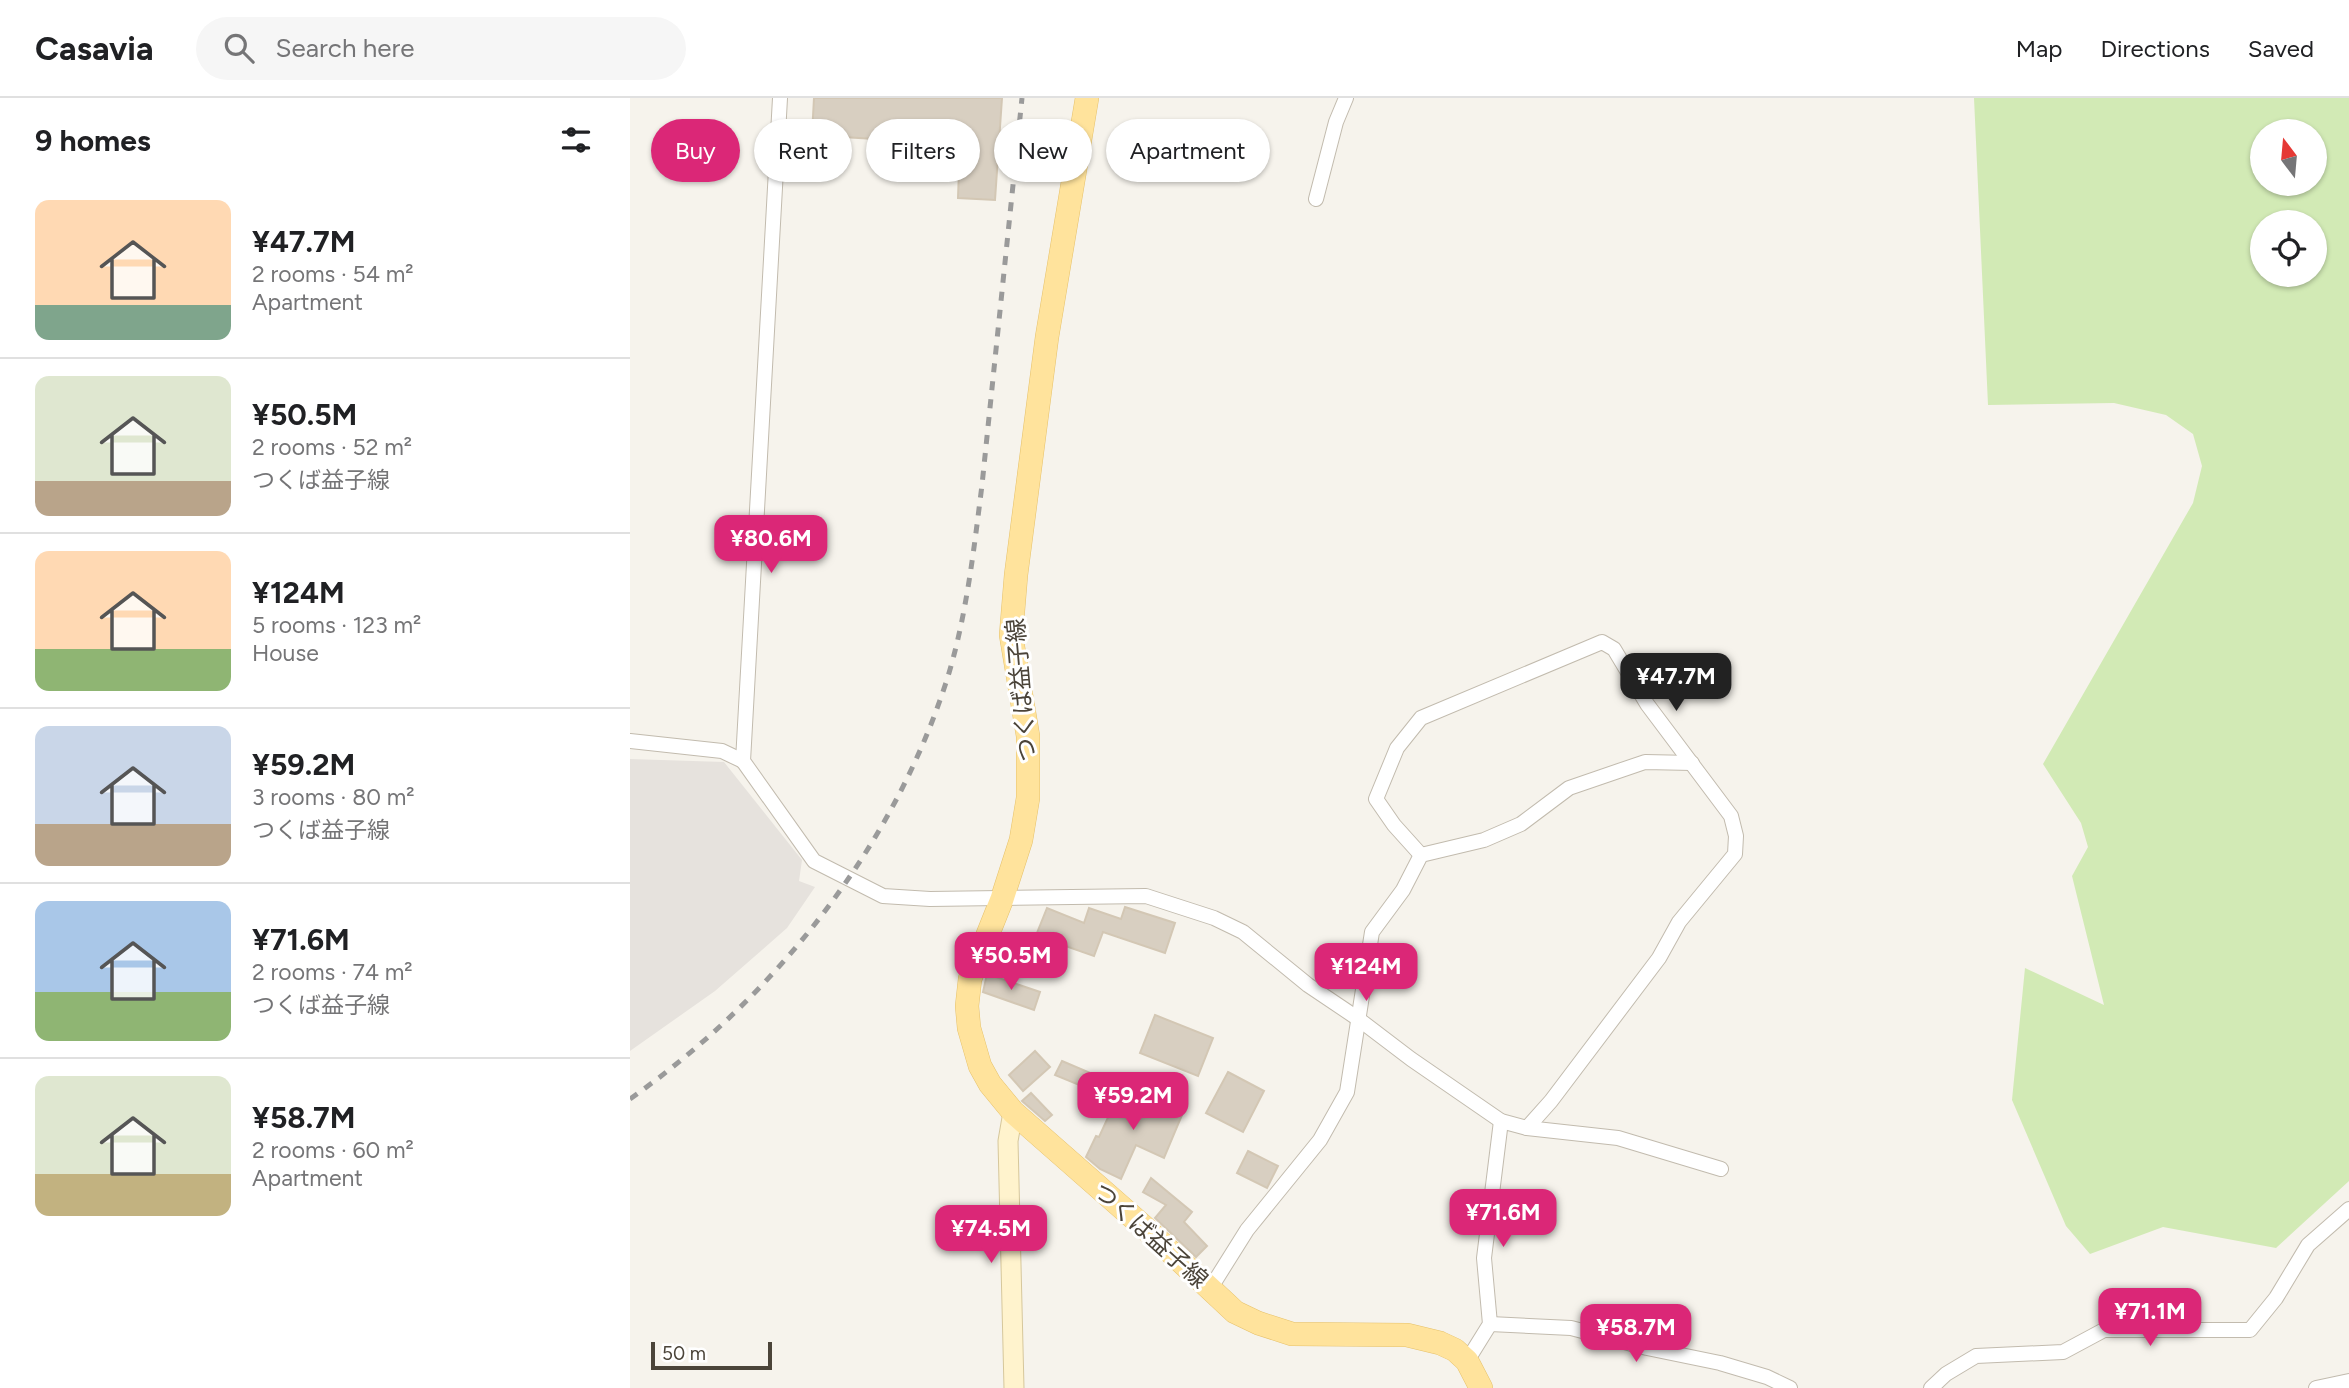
<!DOCTYPE html>
<meta charset="utf-8">
<style>
body{margin:0;font-family:Figtree,"Noto Sans JP",sans-serif;background:#f6f6f6;color:#202124;height:100vh;display:flex;flex-direction:column;font-size:26px;white-space:nowrap}
*{box-sizing:border-box;margin:0}
p{font-size:23px;color:#757577}
.icon{flex:none;width:38px;height:38px;fill:none;stroke:currentColor;stroke-width:2;stroke-linecap:round;stroke-linejoin:round}
.map{position:relative;flex:1;overflow:hidden}
.panel{display:flex;flex-direction:column;background:#fff;width:630px}
.panel>*{flex:none}
.banner{position:absolute;left:21px;top:21px;width:665px;height:63px;display:flex;gap:14px}
.needle{width:46px;rotate:344deg}
.fabs{position:absolute;left:1620px;top:21px;display:grid;gap:14px}
.fabs a{display:grid;place-items:center;width:77px;height:77px;border-radius:50%;background:#fff;box-shadow:0 2px 5px #0004;font-size:35px}
.scale{position:absolute;left:21px;bottom:18px;width:121px;box-sizing:border-box;padding-left:7px;border:4px solid #4b4439;border-top:0;font-size:19px;line-height:24px;white-space:nowrap;color:#4b4439;-webkit-text-stroke:5px #fff;paint-order:stroke}
.price{position:absolute;translate:-50% -60px;padding:0 16px;border-radius:14px;background:#db2777;color:#fff;font-size:23px;line-height:46px;filter:drop-shadow(0 2px 4px #0008)}
.price::after{content:'';position:absolute;left:50%;top:42px;width:21px;height:16px;margin-left:-10px;background:inherit;clip-path:polygon(0 0,100% 0,50% 100%)}
.price.selected{background:#222;color:#fff}
ul{padding:0;list-style:none}
li{display:flex;align-items:center;gap:21px;height:175px;padding:0 35px}
li+li{border-top:2px solid #e0e0e0}
li span{display:grid;place-items:center;flex:none;width:196px;height:140px;border-radius:14px;color:#555}
li>.icon{margin-inline-start:auto}
span .icon{width:84px;height:84px;fill:#fffc;stroke-width:1}
li b{font-size:30px}
h2{display:flex;justify-content:space-between;align-items:center;height:84px;padding:0 35px;font-size:30px}
.pill{padding:0 24px;border-radius:32px;background:#fff;box-shadow:0 2px 5px #0004;font-size:24px;line-height:63px}
.pill.selected{background:#db2777;color:#fff}
header{display:flex;align-items:center;gap:42px;box-sizing:border-box;height:98px;padding:0 35px;background:#fff;border-bottom:2px solid #e0e0e0}
header strong{font-size:33px}
nav{display:flex;gap:38px;margin-inline-start:auto;font-size:24px}
.search{width:490px;height:63px;background:#f6f6f6;display:flex;align-items:center;gap:18px;box-sizing:border-box;padding:0 24px;border-radius:38px;color:#757577;font-size:26px}
main{display:flex;flex:1;min-height:0}
.map>svg:first-child{display:block}
.industrial{fill:#e6e2dd}
.green{fill:#d2eab5;fill-rule:evenodd}
.building{fill:#d8cfc1;stroke:#d3c7b4;stroke-width:2}
.lines{fill:none;stroke-linecap:round;stroke-linejoin:round}
.street-casing{stroke:#c2bbae;stroke-width:16}
.secondary-casing{stroke:#d6c79b;stroke-width:21}
.primary-casing{stroke:#e6c16a;stroke-width:24}
.street{stroke:#fff;stroke-width:14}
.secondary{stroke:#fff3cd;stroke-width:19}
.primary{stroke:#ffe39c;stroke-width:23}
.rail{stroke:#9a9a9a;stroke-width:5;stroke-dasharray:9 9;stroke-linecap:butt}
.labels{text-anchor:middle;dominant-baseline:central;stroke-width:6;stroke-linejoin:round;paint-order:stroke}
.street-label{font-size:24px;fill:#4b4439;stroke:#fff}
</style>
<header>
<strong>Casavia</strong>
<div class="search"><svg class="icon" aria-label="search" viewBox="0 0 24 24"><circle cx="10" cy="10" r="6"/><path d="M15 15l6 6"/></svg>Search here</div>
<nav><a>Map</a><a>Directions</a><a>Saved</a></nav>
</header>
<main>
<section class="panel">
<h2>9 homes<svg class="icon" aria-label="filters" viewBox="0 0 24 24"><path d="M4 7h16M4 17h16"/><circle cx="9" cy="7" r="2"/><circle cx="15" cy="17" r="2"/></svg></h2>
<ul>
<li><span style="background:linear-gradient(#ffd9b3 75%,#7fa58c 0)"><svg class="icon" aria-label="home" viewBox="0 0 24 24"><path d="M3 11l9-7 9 7M6 9v11h12V9"/></svg></span><div><b>¥47.7M</b><p>2 rooms · 54 m²</p><p>Apartment</p></div></li>
<li><span style="background:linear-gradient(#dfe7d0 75%,#b9a48a 0)"><svg class="icon" aria-label="home" viewBox="0 0 24 24"><path d="M3 11l9-7 9 7M6 9v11h12V9"/></svg></span><div><b>¥50.5M</b><p>2 rooms · 52 m²</p><p>つくば益子線</p></div></li>
<li><span style="background:linear-gradient(#ffd9b3 70%,#8fb573 0)"><svg class="icon" aria-label="home" viewBox="0 0 24 24"><path d="M3 11l9-7 9 7M6 9v11h12V9"/></svg></span><div><b>¥124M</b><p>5 rooms · 123 m²</p><p>House</p></div></li>
<li><span style="background:linear-gradient(#c9d6e8 70%,#b9a48a 0)"><svg class="icon" aria-label="home" viewBox="0 0 24 24"><path d="M3 11l9-7 9 7M6 9v11h12V9"/></svg></span><div><b>¥59.2M</b><p>3 rooms · 80 m²</p><p>つくば益子線</p></div></li>
<li><span style="background:linear-gradient(#a9c7e8 65%,#8fb573 0)"><svg class="icon" aria-label="home" viewBox="0 0 24 24"><path d="M3 11l9-7 9 7M6 9v11h12V9"/></svg></span><div><b>¥71.6M</b><p>2 rooms · 74 m²</p><p>つくば益子線</p></div></li>
<li><span style="background:linear-gradient(#dfe7d0 70%,#c2b280 0)"><svg class="icon" aria-label="home" viewBox="0 0 24 24"><path d="M3 11l9-7 9 7M6 9v11h12V9"/></svg></span><div><b>¥58.7M</b><p>2 rooms · 60 m²</p><p>Apartment</p></div></li>
</ul>
</section>
<div class="map">
<svg width="1719" height="1290" viewBox="0 0 1719 1290">
<rect width="100%" height="100%" fill="#f6f3ec"/>
<polygon class="industrial" points="0,661 94,664 172,762 169,783 185,789 157,830 85,893 0,953"/>
<path class="green" d="M1344,0H1719V1083L1646,1150L1533,1129L1460,1156L1436,1128L1382,1002L1395,870L1474,907L1442,778L1458,749L1451,725L1413,666L1563,405L1572,368L1563,336L1536,317L1484,305L1358,307ZM1633,33H1685V86H1633ZM1633,124H1685V177H1633Z"/>
<g class="building">
<polygon points="184,0 372,0 365,102 328,100 329,71 258,66 260,42 182,37"/>
<polygon points="495,809 545,825 535,855 473,834 464,858 430,846 429,850 405,840 417,810 454,825 459,810 491,821"/>
<polygon points="357,876 410,894 404,912 353,894"/>
<polygon points="525,917 583,940 568,978 510,955"/>
<polygon points="405,953 420,969 393,993 379,977"/>
<polygon points="432,963 465,977 459,991 425,977"/>
<polygon points="598,974 634,993 613,1034 576,1015"/>
<polygon points="492,989 552,1017 534,1060 506,1047 491,1081 470,1071 456,1059 466,1038 469,1039"/>
<polygon points="401,995 422,1017 415,1023 392,1003"/>
<polygon points="618,1053 648,1068 637,1090 607,1075"/>
<polygon points="521,1080 562,1114 554,1124 577,1148 566,1159 525,1120 536,1107 513,1094"/>
</g>
<g class="lines">
<g class="street-casing">
<g id="street">
<polyline points="150,0 113,663 184,763 253,798 300,801 516,798 584,820 613,834 678,887 727,920 781,961 871,1023 897,1030 988,1040 1091,1071"/>
<polyline points="686,101 706,24 716,0"/>
<polyline points="0,643 92,653 113,663"/>
<polyline points="791,757 764,727 746,701 767,650 791,620 972,544 984,551 1017,606 1101,718 1106,738 1105,756 1049,824 1029,860 921,1003 897,1030"/>
<polyline points="580,1191 617,1132 690,1042 717,994 742,834 773,792 791,757 854,742 891,726 939,690 1015,664 1062,665"/>
<polyline points="860,1226 941,1230 1017,1250 1090,1265 1137,1279 1160,1290"/>
<polyline points="837,1263 860,1226 854,1160 871,1023"/>
<polyline points="1301,1290 1316,1276 1346,1258 1433,1254 1474,1232 1620,1232 1646,1200 1678,1147 1719,1111"/>
<polyline points="1686,1290 1719,1283"/>
</g>
</g>
<g class="secondary-casing">
<polyline id="secondary" points="383,1014 378,1043 384,1290"/>
</g>
<g class="primary-casing">
<polyline id="primary" points="457,0 417,239 386,477 381,537 398,638 398,700 391,742 372,801 340,881 337,908 339,930 350,968 360,986 383,1014 514,1129 605,1214 628,1225 662,1236 777,1237 810,1245 825,1252 837,1263 851,1290"/>
</g>
<use href="#street" class="street"/>
<use href="#secondary" class="secondary"/>
<use href="#primary" class="primary"/>
<path class="rail" d="M0,1001C146,898 266,747 319,575C337,514 344,450 352,387L392,0"/>
</g>
<g class="labels">
<g class="street-label">
<text transform="translate(391 592) rotate(-95)">つくば益子線</text>
<text transform="translate(521 1137) rotate(42)">つくば益子線</text>
</g>
</g>
</svg>
<div class="fabs">
<a><svg class="needle" viewBox="-14 -14 28 28"><path d="M0-13l5 13h-10z" fill="#e53935"/><path d="M0 13l5-13h-10z" fill="#757577"/></svg></a>
<a><svg class="icon" aria-label="locate" viewBox="0 0 24 24"><circle cx="12" cy="12" r="6"/><path d="M12 2v4M12 18v4M2 12h4M18 12h4"/></svg></a>
</div>
<div class="scale">50 m</div>
<b class="price" style="left:141px;top:477px">¥80.6M</b>
<b class="price selected" style="left:1046px;top:615px">¥47.7M</b>
<b class="price" style="left:381px;top:894px">¥50.5M</b>
<b class="price" style="left:736px;top:905px">¥124M</b>
<b class="price" style="left:503px;top:1034px">¥59.2M</b>
<b class="price" style="left:873px;top:1151px">¥71.6M</b>
<b class="price" style="left:361px;top:1167px">¥74.5M</b>
<b class="price" style="left:1520px;top:1250px">¥71.1M</b>
<b class="price" style="left:1006px;top:1266px">¥58.7M</b>
<div class="banner">
<a class="pill selected">Buy</a>
<a class="pill">Rent</a>
<a class="pill">Filters</a>
<a class="pill">New</a>
<a class="pill">Apartment</a>
</div>
</div>
</main>
